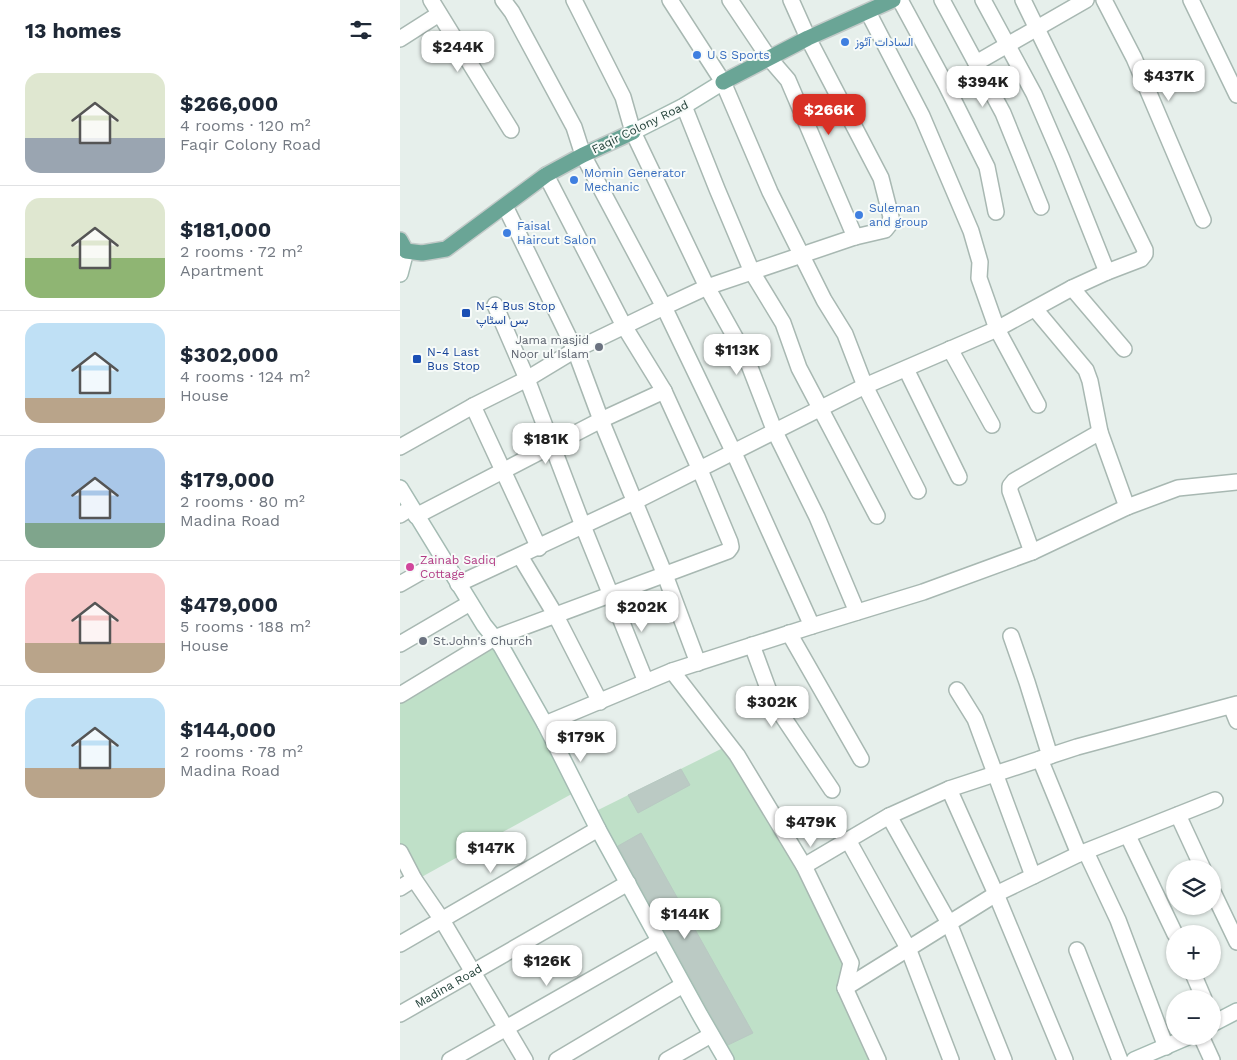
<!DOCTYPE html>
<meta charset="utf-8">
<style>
body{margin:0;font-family:"Work Sans",Vazirmatn,sans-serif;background:#f2f2f3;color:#1f2937;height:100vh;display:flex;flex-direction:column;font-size:19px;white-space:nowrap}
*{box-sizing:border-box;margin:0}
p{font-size:16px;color:#747a83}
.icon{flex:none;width:28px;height:28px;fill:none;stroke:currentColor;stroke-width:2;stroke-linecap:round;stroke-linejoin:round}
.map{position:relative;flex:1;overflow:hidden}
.panel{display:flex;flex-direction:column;background:#fff;width:400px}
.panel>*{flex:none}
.controls{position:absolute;left:766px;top:860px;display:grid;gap:10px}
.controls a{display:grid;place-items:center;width:55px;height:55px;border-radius:50%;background:#fff;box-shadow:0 1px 4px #0004;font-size:25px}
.price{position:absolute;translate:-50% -42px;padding:0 11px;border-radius:10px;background:#fff;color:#222;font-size:16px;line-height:32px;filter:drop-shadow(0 1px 2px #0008)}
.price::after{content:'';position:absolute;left:50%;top:30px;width:15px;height:11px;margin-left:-8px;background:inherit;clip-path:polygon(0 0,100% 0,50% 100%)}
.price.active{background:#d93025;color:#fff}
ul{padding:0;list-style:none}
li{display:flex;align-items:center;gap:15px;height:125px;padding:0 25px}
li+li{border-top:1px solid #e0e1e3}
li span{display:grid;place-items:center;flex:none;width:140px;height:100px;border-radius:15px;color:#555}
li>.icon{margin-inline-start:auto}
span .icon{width:60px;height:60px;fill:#fffc;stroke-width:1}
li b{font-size:21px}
h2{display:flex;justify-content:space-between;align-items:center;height:60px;padding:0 25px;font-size:21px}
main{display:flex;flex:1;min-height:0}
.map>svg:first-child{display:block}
.green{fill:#bfe0c8}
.building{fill:#bbcac4;stroke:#b8c9c2}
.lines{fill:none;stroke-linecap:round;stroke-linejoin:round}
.minor-casing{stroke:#a8b8b2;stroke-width:18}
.tertiary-casing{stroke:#a8b8b2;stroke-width:18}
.secondary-casing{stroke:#a4bbb3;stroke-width:18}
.primary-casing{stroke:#c2cac8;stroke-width:18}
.minor{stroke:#fff;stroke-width:15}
.tertiary{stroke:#fff;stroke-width:15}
.secondary{stroke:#fff;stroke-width:15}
.primary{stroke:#6aa596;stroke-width:15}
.shop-dot{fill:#3f7fe0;stroke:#f7fbf9;stroke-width:2}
.transit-dot{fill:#1a4fb4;stroke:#f7fbf9;stroke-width:2}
.worship-dot{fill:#6b7280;stroke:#f7fbf9;stroke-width:2}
.hotel-dot{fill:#d1479c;stroke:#f7fbf9;stroke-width:2}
.labels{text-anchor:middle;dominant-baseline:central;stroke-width:4;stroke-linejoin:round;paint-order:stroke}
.shop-label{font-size:12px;fill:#366cbe;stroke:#f7fbf9;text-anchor:start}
.street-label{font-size:12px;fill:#24423a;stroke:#f7fbf9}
.transit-label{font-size:12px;fill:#164399;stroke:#f7fbf9;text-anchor:start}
.worship-label{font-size:12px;fill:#5b616d;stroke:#f7fbf9;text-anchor:end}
.hotel-label{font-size:12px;fill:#b23c85;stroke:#f7fbf9;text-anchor:start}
</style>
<main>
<section class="panel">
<h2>13 homes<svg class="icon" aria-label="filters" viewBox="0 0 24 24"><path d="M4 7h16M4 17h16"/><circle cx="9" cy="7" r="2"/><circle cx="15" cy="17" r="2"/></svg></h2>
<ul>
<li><span style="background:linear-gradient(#dfe7d0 65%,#9aa5b1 0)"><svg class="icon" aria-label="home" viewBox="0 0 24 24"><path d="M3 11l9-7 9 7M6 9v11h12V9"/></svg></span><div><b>$266,000</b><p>4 rooms · 120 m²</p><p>Faqir Colony Road</p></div></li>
<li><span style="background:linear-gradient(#dfe7d0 60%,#8fb573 0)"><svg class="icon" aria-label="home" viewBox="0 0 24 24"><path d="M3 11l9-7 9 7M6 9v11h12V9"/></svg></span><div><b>$181,000</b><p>2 rooms · 72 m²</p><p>Apartment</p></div></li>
<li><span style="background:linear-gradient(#bfe0f5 75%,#b9a48a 0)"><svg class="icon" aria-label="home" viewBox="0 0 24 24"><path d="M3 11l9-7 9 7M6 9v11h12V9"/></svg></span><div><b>$302,000</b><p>4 rooms · 124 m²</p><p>House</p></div></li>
<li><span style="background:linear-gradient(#a9c7e8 75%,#7fa58c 0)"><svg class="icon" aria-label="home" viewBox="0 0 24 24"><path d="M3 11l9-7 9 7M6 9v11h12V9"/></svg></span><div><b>$179,000</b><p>2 rooms · 80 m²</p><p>Madina Road</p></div></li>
<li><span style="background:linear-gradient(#f6c9c9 70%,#b9a48a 0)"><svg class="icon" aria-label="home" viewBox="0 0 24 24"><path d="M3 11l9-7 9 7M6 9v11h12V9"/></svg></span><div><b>$479,000</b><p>5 rooms · 188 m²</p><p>House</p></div></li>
<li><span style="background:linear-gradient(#bfe0f5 70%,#b9a48a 0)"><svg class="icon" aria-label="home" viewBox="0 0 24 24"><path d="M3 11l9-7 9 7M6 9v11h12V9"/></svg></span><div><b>$144,000</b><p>2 rooms · 78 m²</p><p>Madina Road</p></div></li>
</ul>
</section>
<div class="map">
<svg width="837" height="1060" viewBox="0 0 837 1060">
<rect width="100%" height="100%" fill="#e6efeb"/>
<g class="green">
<polygon points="95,644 177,791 18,879 0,848 0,702"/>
<polygon points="329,745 451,963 445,988 478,1060 328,1060 190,814"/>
</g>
<g class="building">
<polygon points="281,769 290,785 238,813 228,795"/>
<polygon points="241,833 353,1033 328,1045 308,1010 218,846"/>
</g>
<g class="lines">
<g class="minor-casing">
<g id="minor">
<polyline points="31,0 111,130"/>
<polyline points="103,0 112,12 174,127 183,155 264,307 334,453 412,626"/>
<polyline points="174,0 223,97 233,132 307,287 346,357 375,432 417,517 457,612"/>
<polyline points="270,0 323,82 370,192 424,300 445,334 465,386 518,491"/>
<polyline points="330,0 369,58 388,80 455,237"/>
<polyline points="500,0 546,85 587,167 596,212"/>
<polyline points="542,0 603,113 641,207"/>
<polyline points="583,0 634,94 662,159 707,272"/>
<polyline points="704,0 734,58 803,220"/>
<polyline points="791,0 837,95"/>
<polyline points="468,12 522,116 571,231 580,262 579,278 597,329 638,405"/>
<polyline points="0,39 39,14"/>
<polyline points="576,63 686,0"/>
<polyline points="284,106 317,189 352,272 383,323 399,368 477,516"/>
<polyline points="105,206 175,350 201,420 265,575 298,663"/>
<polyline points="672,288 724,349"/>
<polyline points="95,305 127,379 183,526 246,682"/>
<polyline points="635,309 686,370 690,381 700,432 727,507"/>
<polyline points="550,349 592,425"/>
<polyline points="506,369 559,477"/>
<polyline points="73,406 139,548"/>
<polyline points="0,447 73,406 127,379 175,350 264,307 307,287 455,237 485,230 489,225 491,217 481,178 408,38 391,0"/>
<polyline points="0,515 11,508"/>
<polyline points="16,516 201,420 264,391"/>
<polyline points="632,552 610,491 610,486 614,481 700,432"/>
<polyline points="120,556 156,616 200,702"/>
<polyline points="0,584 42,560"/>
<polyline points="58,584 236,501 465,386 597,329 672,288 707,272 741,259 745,254 745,250 623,0"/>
<polyline points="389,633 461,759"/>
<polyline points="611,636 627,682 650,756"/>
<polyline points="0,644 70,603"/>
<polyline points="352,645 373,702 432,790"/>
<polyline points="272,671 337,755 404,866 451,963 445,988 478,1060"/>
<polyline points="557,690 575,719 633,876"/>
<polyline points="0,695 94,638 328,551 331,547 330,542 300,470 264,391 224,326 146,175"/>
<polyline points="831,706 837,721"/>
<polyline points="145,724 272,671 412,626 523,592 632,552 727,507 778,488 837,482"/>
<polyline points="640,759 679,854"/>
<polyline points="549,789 596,894 665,1060"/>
<polyline points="778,815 803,869"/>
<polyline points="489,816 549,923 604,1060"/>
<polyline points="728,836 775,934"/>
<polyline points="448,840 508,948 551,1060"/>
<polyline points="0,852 14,879 42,920 125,1060"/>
<polyline points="686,852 718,920 766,1047"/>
<polyline points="404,866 489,816 549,789 677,747 837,704"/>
<polyline points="0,888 14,879"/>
<polyline points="812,890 837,942"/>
<polyline points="0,944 198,829"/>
<polyline points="677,950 720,1060"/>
<polyline points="792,971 804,999"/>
<polyline points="445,988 596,894 679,854 815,800"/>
<polyline points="801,1036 812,1060"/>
<polyline points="50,1060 259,941"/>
<polyline points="157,1060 283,985"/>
<polyline points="267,1060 311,1035"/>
</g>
</g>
<g class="tertiary-casing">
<g id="tertiary">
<path id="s1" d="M0,1014L228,883"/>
</g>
</g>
<g class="secondary-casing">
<g id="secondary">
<polyline points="233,132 284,106 323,82"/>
<polyline points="0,274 6,251"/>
<polyline points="0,488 84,625 101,646 145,724 198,829 300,1015 326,1060"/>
<polyline points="812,1024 837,1011"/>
<polyline points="734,1060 790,1036"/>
</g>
</g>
<g class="primary-casing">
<g id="primary">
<polyline points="323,82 408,38 493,0"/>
<polyline points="0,240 6,251 22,253 46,249 146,175 183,155 233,132"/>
</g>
</g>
<use href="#minor" class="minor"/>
<use href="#tertiary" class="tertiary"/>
<use href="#secondary" class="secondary"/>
<use href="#primary" class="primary"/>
</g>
<g class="shop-dot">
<circle cx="445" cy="42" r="5"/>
<circle cx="297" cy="55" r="5"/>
<circle cx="174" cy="180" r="5"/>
<circle cx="459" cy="215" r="5"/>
<circle cx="107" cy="233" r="5"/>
</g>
<g class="transit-dot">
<rect x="61" y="308" width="10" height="10" rx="2.5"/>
<rect x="12" y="354" width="10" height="10" rx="2.5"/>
</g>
<g class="worship-dot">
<circle cx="199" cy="347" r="5"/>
<circle cx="23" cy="641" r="5"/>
</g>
<circle class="hotel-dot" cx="10" cy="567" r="5"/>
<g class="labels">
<g class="shop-label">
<text x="455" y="42">السادات آٹوز</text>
<text x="307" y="55">U S Sports</text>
<text x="184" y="173">Momin Generator<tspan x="184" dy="14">Mechanic</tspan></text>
<text x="469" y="208">Suleman<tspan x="469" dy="14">and group</tspan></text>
<text x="117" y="226">Faisal<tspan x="117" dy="14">Haircut Salon</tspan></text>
</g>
<g class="street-label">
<text transform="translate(240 127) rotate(-26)">Faqir Colony Road</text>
<text stroke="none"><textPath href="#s1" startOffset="56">Madina Road</textPath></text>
</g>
<g class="transit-label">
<text x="76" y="306">N-4 Bus Stop<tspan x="76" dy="14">بس اسٹاپ</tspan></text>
<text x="27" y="352">N-4 Last<tspan x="27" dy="14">Bus Stop</tspan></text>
</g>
<g class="worship-label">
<text x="189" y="340">Jama masjid<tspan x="189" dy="14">Noor ul Islam</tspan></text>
<text x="33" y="641" text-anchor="start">St.John's Church</text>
</g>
<g class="hotel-label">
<text x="20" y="560">Zainab Sadiq<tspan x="20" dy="14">Cottage</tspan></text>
</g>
</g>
</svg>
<div class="controls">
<a><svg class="icon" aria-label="layers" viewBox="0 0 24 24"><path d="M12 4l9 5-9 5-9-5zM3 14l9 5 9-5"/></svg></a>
<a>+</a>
<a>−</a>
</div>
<b class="price" style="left:58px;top:73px">$244K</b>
<b class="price" style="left:769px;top:102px">$437K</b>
<b class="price" style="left:583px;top:108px">$394K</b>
<b class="price active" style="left:429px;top:136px">$266K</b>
<b class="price" style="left:337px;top:376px">$113K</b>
<b class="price" style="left:146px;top:465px">$181K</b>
<b class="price" style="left:242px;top:633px">$202K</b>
<b class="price" style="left:372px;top:728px">$302K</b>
<b class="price" style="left:181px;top:763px">$179K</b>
<b class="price" style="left:411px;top:848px">$479K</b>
<b class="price" style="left:91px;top:874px">$147K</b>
<b class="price" style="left:285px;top:940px">$144K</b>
<b class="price" style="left:147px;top:987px">$126K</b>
</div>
</main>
